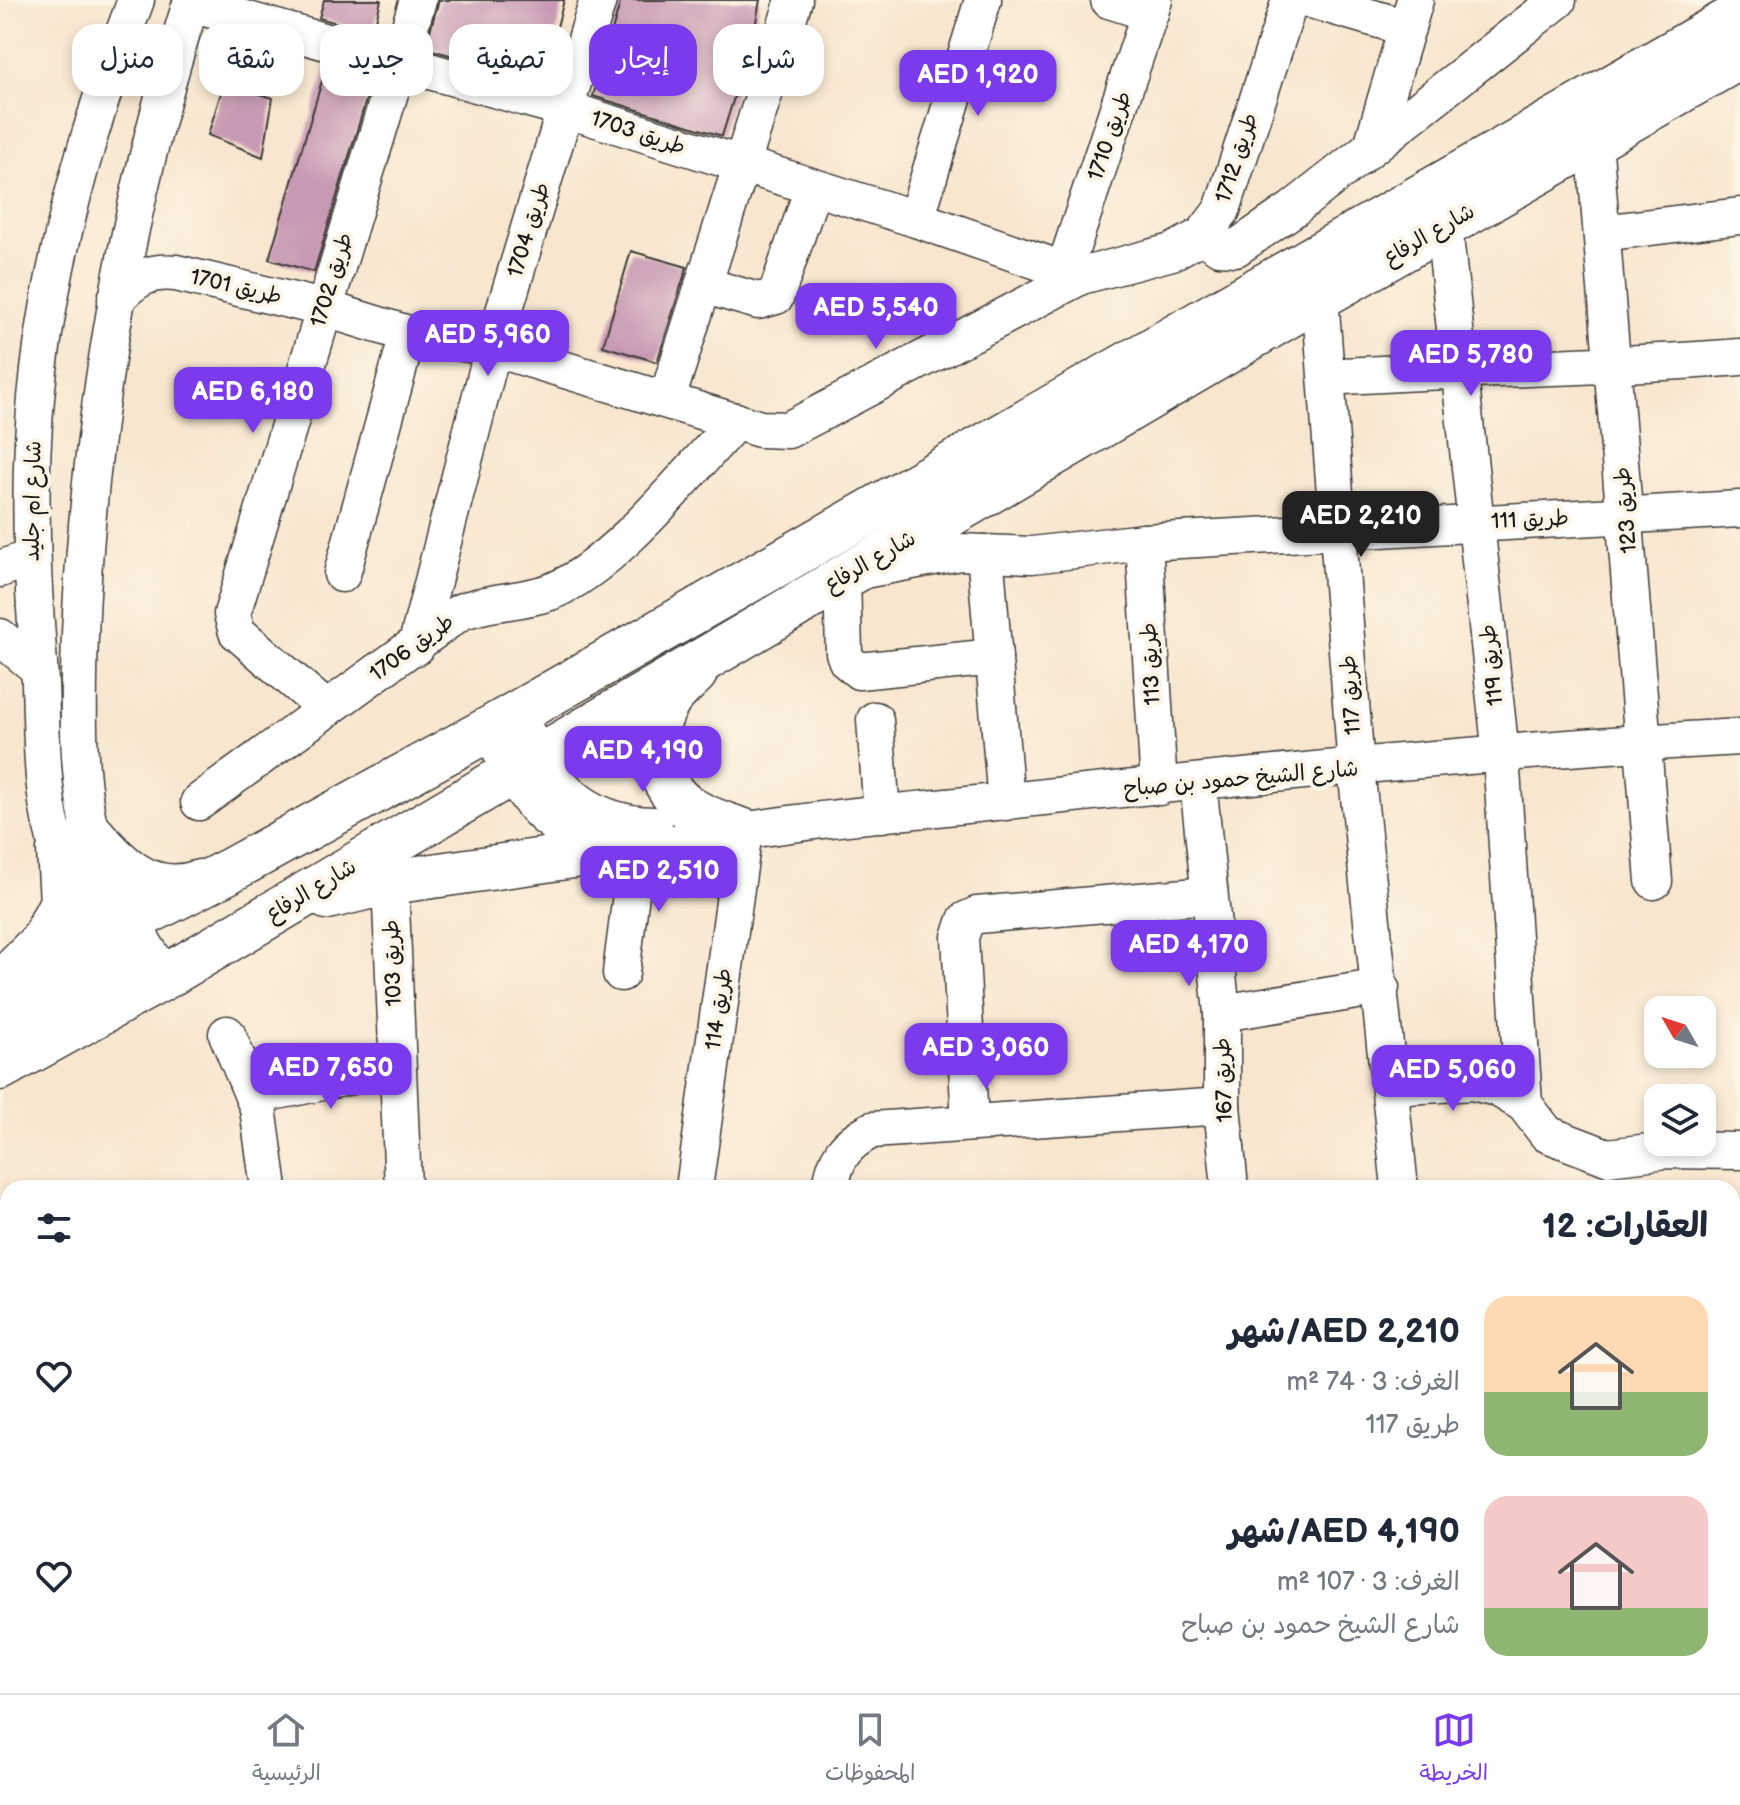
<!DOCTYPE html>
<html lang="ar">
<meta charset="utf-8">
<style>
body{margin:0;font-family:"Balsamiq Sans","Playpen Sans Arabic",sans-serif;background:#f2f2f3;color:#1f2937;direction:rtl;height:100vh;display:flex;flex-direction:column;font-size:30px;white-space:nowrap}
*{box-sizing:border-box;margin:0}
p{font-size:26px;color:#747a83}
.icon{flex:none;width:44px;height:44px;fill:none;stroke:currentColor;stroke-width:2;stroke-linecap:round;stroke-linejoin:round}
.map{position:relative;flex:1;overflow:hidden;direction:ltr}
.panel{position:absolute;left:0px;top:1180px;width:1740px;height:514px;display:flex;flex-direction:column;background:#fff;border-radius:24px 24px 0 0;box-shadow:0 4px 12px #0003;direction:rtl}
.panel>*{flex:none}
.guide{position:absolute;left:24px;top:24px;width:800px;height:72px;direction:rtl;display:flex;gap:16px}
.needle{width:52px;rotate:309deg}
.buttons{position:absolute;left:1644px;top:996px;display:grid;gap:16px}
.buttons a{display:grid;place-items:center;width:72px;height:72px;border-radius:16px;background:#fff;box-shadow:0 4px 12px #0003;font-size:40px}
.price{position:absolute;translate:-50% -68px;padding:0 18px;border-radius:16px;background:#7c3aed;color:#fff;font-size:26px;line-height:52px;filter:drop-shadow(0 2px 4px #0008)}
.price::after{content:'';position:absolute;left:50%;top:48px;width:24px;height:18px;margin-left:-12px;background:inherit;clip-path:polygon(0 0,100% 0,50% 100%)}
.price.on{background:#222;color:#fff}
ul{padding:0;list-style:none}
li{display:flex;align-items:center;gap:24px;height:200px;padding:0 32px}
li span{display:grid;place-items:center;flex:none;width:224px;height:160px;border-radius:24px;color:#555}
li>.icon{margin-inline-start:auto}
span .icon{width:96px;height:96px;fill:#fffc;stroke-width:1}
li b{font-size:34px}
h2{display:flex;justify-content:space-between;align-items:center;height:96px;padding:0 32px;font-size:34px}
.chip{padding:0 28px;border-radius:24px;background:#fff;box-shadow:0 4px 12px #0003;font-size:28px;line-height:72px}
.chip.on{background:#7c3aed;color:#fff}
.tab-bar{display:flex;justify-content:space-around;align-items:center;height:112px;border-top:2px solid #e0e1e3;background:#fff;font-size:22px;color:#747a83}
.tab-bar a{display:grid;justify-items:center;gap:4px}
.tab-bar .on{color:#7c3aed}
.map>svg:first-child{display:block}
.green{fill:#a7cb74;stroke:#627448;stroke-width:2}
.building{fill:#c899b4}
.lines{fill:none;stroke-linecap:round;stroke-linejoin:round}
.minor-casing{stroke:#3d3a37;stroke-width:39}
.major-casing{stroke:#3d3a37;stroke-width:47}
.minor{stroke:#fff;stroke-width:36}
.major{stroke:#fff;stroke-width:44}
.labels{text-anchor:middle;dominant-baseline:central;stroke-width:8;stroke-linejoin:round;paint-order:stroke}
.street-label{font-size:22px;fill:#1c1c1c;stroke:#fcf5e5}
</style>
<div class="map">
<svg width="1740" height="1693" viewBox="0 0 1740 1693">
<rect width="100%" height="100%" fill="#fcf5e5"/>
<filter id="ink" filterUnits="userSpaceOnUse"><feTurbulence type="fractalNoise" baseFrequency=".0125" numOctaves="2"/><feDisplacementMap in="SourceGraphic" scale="16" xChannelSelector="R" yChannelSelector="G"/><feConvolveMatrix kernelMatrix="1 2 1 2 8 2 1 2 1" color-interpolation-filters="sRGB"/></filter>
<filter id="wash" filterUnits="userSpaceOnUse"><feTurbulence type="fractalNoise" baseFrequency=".006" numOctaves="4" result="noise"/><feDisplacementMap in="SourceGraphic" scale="32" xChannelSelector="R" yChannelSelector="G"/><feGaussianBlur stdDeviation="1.8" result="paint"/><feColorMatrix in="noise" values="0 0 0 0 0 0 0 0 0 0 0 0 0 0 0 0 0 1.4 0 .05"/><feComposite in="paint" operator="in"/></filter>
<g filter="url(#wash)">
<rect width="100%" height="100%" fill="#f8e6cf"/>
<polygon class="green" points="1732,1311 1740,1315 1740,1693 942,1693 953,1686 1732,1686"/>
<g id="blocks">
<g class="building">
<polygon points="324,0 381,0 373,33 319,18"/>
<polygon points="439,0 564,0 543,81 425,48"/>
<polygon points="621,0 760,0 754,33 722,136 593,96"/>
<polygon points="327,64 373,77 314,272 269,259"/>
<polygon points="224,83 273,98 263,157 208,135"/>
<polygon points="631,251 687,267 657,362 603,346"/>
</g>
</g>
</g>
<g filter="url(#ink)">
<use href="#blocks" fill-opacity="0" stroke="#3d3a37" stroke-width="2"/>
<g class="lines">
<g class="minor-casing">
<g id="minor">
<path d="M136,0C84,137 40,293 33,441C29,516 33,589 39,664C43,724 38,794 59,851C77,901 111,949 149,986"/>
<polyline points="1109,0 1150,13"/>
<polyline points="1311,0 1407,28"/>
<polyline points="191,4 565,109 916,219 1081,276"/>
<polyline points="1594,140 1654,881"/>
<polyline points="1372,146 1415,0"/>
<polyline points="916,219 983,0"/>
<polyline points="1444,227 1501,755 1524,1104"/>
<polyline points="1602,233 1740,216"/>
<polyline points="1203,235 1219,247 1236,248 1293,209 1558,0"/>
<polyline points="1064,271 1154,0"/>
<polyline points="703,285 758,301 776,296 813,188"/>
<polyline points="1320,297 1356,768 1400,1188"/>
<path d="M116,299C135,279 149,270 176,273L323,308L408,334L493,348L760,429L788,430L1081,276L1172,252L1203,235L1222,210L1290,0"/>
<path d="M1327,377C1465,368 1602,368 1740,357"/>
<polyline points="667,399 794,0"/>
<polyline points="1144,542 1159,787"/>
<polyline points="985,553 1006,802"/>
<polyline points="0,569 30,558"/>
<polyline points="869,569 960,552 1032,555 1144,542 1740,509"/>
<polyline points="342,574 408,334"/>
<polyline points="842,577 844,653 847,661 859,671 994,657"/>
<polyline points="0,637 39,669"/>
<polyline points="416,647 493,348 598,0"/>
<polyline points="325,708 237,632 232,614 418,0"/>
<path d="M517,714C547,776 578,824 654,825"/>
<polyline points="875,720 882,814"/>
<path d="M489,729C521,790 536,833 611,845C649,852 691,839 728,833C780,825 833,818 886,813C1170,785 1455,752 1740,737"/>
<polyline points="1198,782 1222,1013 1222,1106 1230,1188"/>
<path d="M199,802L460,612C489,601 521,602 550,592C612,569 690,470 736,421"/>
<polyline points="390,882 403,1188"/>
<polyline points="621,973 637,847"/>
<path d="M165,977C144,943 109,893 97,856C75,787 78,706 80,634C89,419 126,206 192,0"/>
<polyline points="1222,1013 1381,987"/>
<polyline points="227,1034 258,1108 269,1188"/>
<polyline points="1390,1087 1473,1082 1497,1088 1524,1104 1547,1134 1607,1157 1667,1150 1740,1151"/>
<polyline points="253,1096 397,1067"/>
<polyline points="970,1122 960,937 966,920 977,915 1209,895"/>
<polyline points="694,1188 744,831"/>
<path d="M831,1188C834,1158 846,1143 872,1130L1222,1106"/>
<polyline points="0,1331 8,1328"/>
<polyline points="0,1512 8,1507"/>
<polyline points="266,1686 267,1693"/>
<polyline points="87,1693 110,1686"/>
<polyline points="544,1693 590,1686"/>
<polyline points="1402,1693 1405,1686"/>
</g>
</g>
<g class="major-casing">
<g id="major">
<path d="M695,673C686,682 676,690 669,700C646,735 655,788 692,810C708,820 726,825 744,831"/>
<path d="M90,832C120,867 151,899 200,882"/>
<polyline points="327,897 390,882 637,847"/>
<polyline points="10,973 42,941 62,902 59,850"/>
<polyline points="0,987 229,871 489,729 1740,14"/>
<path d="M0,1029C47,1002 119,979 131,921"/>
<polyline points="0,1068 165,977 1320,297 1740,57"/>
</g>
</g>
<use href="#minor" class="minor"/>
<use href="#major" class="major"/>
</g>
</g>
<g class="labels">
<g class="street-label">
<text transform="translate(638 133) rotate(18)">طريق 1703</text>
<text transform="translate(1110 136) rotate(-71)">طريق 1710</text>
<text transform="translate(1237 158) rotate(-72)">طريق 1712</text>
<text transform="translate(529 230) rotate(-73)">طريق 1704</text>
<text transform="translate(1429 235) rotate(-30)">شارع الرفاع</text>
<text transform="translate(332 280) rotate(-73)">طريق 1702</text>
<text transform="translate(236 287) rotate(13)">طريق 1701</text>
<text transform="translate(33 501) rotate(-89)">شارع ام جليد</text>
<text transform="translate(1626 510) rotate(-95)">طريق 123</text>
<text transform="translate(1530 520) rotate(-3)">طريق 111</text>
<text transform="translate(870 562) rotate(-30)">شارع الرفاع</text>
<text transform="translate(412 648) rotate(-36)">طريق 1706</text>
<text transform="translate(1151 664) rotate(-93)">طريق 113</text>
<text transform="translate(1492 665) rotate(-96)">طريق 119</text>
<text transform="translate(1351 695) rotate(-94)">طريق 117</text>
<text transform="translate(1241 779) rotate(-5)">شارع الشيخ حمود بن صباح</text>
<text transform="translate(311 891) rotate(-31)">شارع الرفاع</text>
<text transform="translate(393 963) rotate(-92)">طريق 103</text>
<text transform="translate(719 1009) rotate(-82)">طريق 114</text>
<text transform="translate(1224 1080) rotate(-92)">طريق 167</text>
</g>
</g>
</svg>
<div class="buttons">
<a><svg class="needle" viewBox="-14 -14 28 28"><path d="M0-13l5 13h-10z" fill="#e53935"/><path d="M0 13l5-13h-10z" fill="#747a83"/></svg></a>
<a><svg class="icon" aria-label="layers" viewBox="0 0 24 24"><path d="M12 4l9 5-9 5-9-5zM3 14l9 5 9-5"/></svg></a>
</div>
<b class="price" style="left:978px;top:118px">AED 1,920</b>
<b class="price" style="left:876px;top:351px">AED 5,540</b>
<b class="price" style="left:488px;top:378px">AED 5,960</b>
<b class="price" style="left:1471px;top:398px">AED 5,780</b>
<b class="price" style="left:253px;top:435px">AED 6,180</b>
<b class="price on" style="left:1361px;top:559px">AED 2,210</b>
<b class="price" style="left:643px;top:794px">AED 4,190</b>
<b class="price" style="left:659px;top:914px">AED 2,510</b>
<b class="price" style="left:1189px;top:988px">AED 4,170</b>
<b class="price" style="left:986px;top:1091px">AED 3,060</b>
<b class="price" style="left:331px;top:1111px">AED 7,650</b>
<b class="price" style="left:1453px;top:1113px">AED 5,060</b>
<div class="guide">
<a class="chip">شراء</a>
<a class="chip on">إيجار</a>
<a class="chip">تصفية</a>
<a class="chip">جديد</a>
<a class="chip">شقة</a>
<a class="chip">منزل</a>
</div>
<section class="panel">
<h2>العقارات: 12<svg class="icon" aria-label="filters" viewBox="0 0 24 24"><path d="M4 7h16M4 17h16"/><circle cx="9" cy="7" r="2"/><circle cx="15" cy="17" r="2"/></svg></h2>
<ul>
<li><span style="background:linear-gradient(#ffd9b3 60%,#8fb573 0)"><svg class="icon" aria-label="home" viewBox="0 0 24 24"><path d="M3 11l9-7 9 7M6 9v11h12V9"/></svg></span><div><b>AED 2,210/شهر</b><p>الغرف: 3 · 74 m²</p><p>طريق 117</p></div><svg class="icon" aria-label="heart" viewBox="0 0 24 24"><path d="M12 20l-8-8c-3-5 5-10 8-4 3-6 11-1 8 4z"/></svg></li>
<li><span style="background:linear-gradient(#f6c9c9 70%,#8fb573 0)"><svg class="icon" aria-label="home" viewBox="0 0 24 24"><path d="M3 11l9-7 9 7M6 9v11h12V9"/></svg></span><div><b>AED 4,190/شهر</b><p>الغرف: 3 · 107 m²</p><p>شارع الشيخ حمود بن صباح</p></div><svg class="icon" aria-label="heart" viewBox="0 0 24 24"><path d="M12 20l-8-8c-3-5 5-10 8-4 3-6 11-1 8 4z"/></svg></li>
</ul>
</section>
</div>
<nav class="tab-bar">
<a class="on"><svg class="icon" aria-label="map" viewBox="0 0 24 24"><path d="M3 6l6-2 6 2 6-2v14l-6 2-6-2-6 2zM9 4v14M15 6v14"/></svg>الخريطة</a>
<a><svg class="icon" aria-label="saved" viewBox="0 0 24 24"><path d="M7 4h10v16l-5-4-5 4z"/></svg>المحفوظات</a>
<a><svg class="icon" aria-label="home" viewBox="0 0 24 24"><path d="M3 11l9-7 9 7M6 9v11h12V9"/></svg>الرئيسية</a>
</nav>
